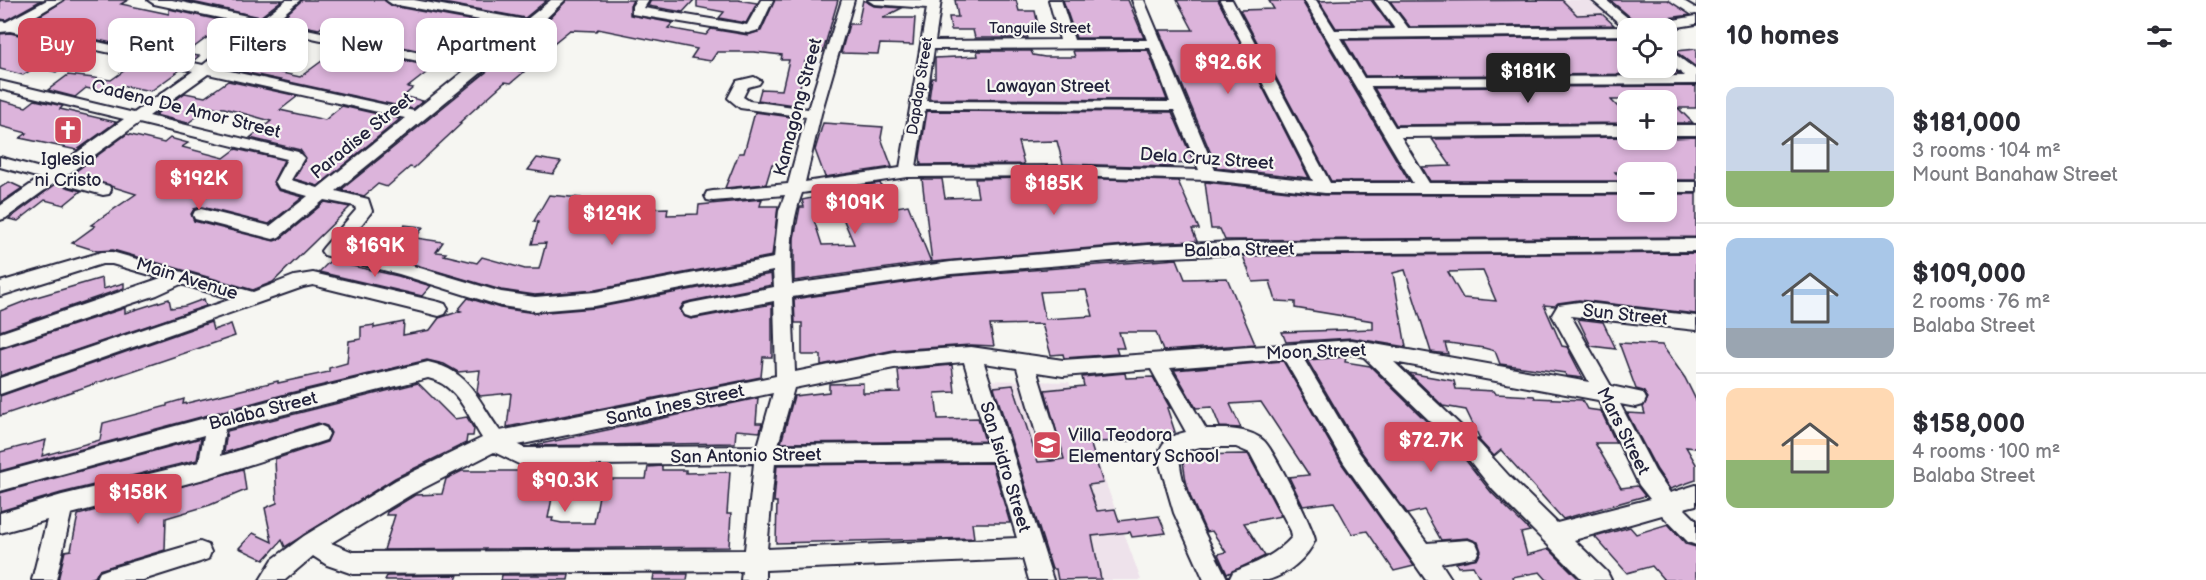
<!DOCTYPE html>
<meta charset="utf-8">
<style>
body{margin:0;font-family:"Balsamiq Sans",sans-serif;background:#f7f7f7;color:#2b2b33;height:100vh;display:flex;flex-direction:column;font-size:22px;white-space:nowrap}
*{box-sizing:border-box;margin:0}
p{font-size:20px;color:#7c7c81}
.icon{flex:none;width:33px;height:33px;fill:none;stroke:currentColor;stroke-width:2;stroke-linecap:round;stroke-linejoin:round}
.map{position:relative;flex:1;overflow:hidden}
.sheet{display:flex;flex-direction:column;background:#fff;width:510px}
.sheet>*{flex:none}
.hud{position:absolute;left:18px;top:18px;width:570px;height:54px;display:flex;gap:12px}
.buttons{position:absolute;left:1617px;top:18px;display:grid;gap:12px}
.buttons a{display:grid;place-items:center;width:60px;height:60px;border-radius:12px;background:#fff;box-shadow:0 3px 9px #0003;font-size:30px}
.price{position:absolute;translate:-50% -51px;padding:0 14px;border-radius:6px;background:#d1495b;color:#fff;font-size:20px;line-height:39px;filter:drop-shadow(0 2px 3px #0008)}
.price::after{content:'';position:absolute;left:50%;top:36px;width:18px;height:14px;margin-left:-9px;background:inherit;clip-path:polygon(0 0,100% 0,50% 100%)}
.price.active{background:#222;color:#fff}
ul{padding:0;list-style:none}
li{display:flex;align-items:center;gap:18px;height:150px;padding:0 30px}
li+li{border-top:2px solid #e1e1e2}
li span{display:grid;place-items:center;flex:none;width:168px;height:120px;border-radius:12px;color:#555}
li>.icon{margin-inline-start:auto}
span .icon{width:72px;height:72px;fill:#fffc;stroke-width:1}
li b{font-size:26px}
h2{display:flex;justify-content:space-between;align-items:center;height:72px;padding:0 30px;font-size:26px}
.chip{padding:0 21px;border-radius:12px;background:#fff;box-shadow:0 3px 9px #0003;font-size:21px;line-height:54px}
.chip.active{background:#d1495b;color:#fff}
main{display:flex;flex:1;min-height:0}
.map>svg:first-child{display:block}
.built{fill:#eee2eb}
.building{fill:#dcb4db;stroke:#22223b;stroke-width:1.5;fill-rule:evenodd}
.lines{fill:none;stroke-linecap:round;stroke-linejoin:round}
.minor-casing{stroke:#22223b;stroke-width:4}
.minor{fill:#f6f6f2;fill-rule:evenodd}
.labels{text-anchor:middle;dominant-baseline:central;stroke-width:4.5;stroke-linejoin:round;paint-order:stroke}
.far-street-label{font-size:15px;fill:#22223b;stroke:#f6f6f2}
.street-label{font-size:18px;fill:#22223b;stroke:#f6f6f2}
.poi-label{font-size:18px;fill:#22223b;stroke:#f6f6f2}
</style>
<main>
<div class="map">
<svg width="1696" height="580" viewBox="0 0 1696 580">
<rect width="100%" height="100%" fill="#f6f6f2"/>
<filter id="ink" filterUnits="userSpaceOnUse"><feTurbulence type="fractalNoise" baseFrequency=".0167" numOctaves="2"/><feDisplacementMap in="SourceGraphic" scale="12" xChannelSelector="R" yChannelSelector="G"/><feConvolveMatrix kernelMatrix="1 2 1 2 8 2 1 2 1" color-interpolation-filters="sRGB"/></filter>
<g filter="url(#ink)">
<g class="built">
<polygon points="1424,0 1589,0 1606,14 1437,16"/>
<polygon points="982,380 1069,382 1141,580 1043,580"/>
</g>
<g class="building">
<polygon points="0,0 42,0 6,20 0,19"/>
<polygon points="65,0 128,0 121,4 169,14 169,9 228,22 185,54 199,56 193,61 26,24"/>
<polygon points="183,0 282,0 260,17"/>
<polygon points="302,0 384,0 392,6 513,28 487,49 463,44 448,57 352,36 354,35 323,26 319,29 279,21"/>
<polygon points="427,0 547,0 525,18"/>
<polygon points="567,0 633,0 630,6 630,15 673,23 668,28 706,35 711,29 748,35 761,31 775,0 838,0 823,52 819,52 816,62 805,61 797,103 794,105 758,100 761,89 782,90 789,60 781,60 782,55 754,52 717,52 711,61 691,58 697,49 598,29 596,31 570,30 519,71 524,72 511,83 505,82 459,123 461,124 414,168 410,167 387,187 378,184 364,196 341,190 538,30"/>
<polygon points="651,0 694,0 683,12 648,6"/>
<polygon points="697,0 738,0 757,3 746,23 719,18 724,12 697,7"/>
<polygon points="863,0 874,6 902,8 882,18 915,18 913,45 880,44 878,54 841,53 849,24 858,24"/>
<polygon points="955,0 1016,0 1019,11 1035,11 1039,29 1025,29 1028,38 975,38 973,30 951,30 949,17 958,17"/>
<polygon points="1063,0 1128,0 1144,38 1076,38"/>
<polygon points="1177,0 1218,0 1309,178 1217,168 1159,30 1193,30"/>
<polygon points="1344,0 1371,0 1391,27 1336,28 1319,1"/>
<polygon points="1562,0 1577,15 1602,14 1614,25 1410,27 1390,1"/>
<polygon points="1610,0 1668,0 1691,15 1636,22"/>
<polygon points="1269,1 1302,1 1409,181 1331,181 1240,10 1274,9"/>
<polygon points="267,30 305,39 263,69 300,77 341,47 434,67 408,87 413,88 404,96 423,101 413,109 221,67"/>
<polygon points="10,33 91,51 56,72 36,67 23,75 0,69 0,34"/>
<polygon points="1628,37 1628,68 1666,68 1666,64 1679,74 1365,76 1344,40"/>
<polygon points="1696,49 1696,67 1675,51"/>
<polygon points="1148,50 1167,100 929,99 932,78 935,78 935,58 978,56 977,51 1031,51 1033,55 1045,57 1075,57 1073,51"/>
<polygon points="138,61 180,70 151,91 125,86 114,94 86,88 75,97 48,90 68,75 111,80"/>
<polygon points="228,81 298,96 280,110 325,120 342,106 400,119 318,186 294,179 306,158 300,150 250,138 271,121 224,108 210,107 188,123 155,115 185,93 205,97"/>
<polygon points="1696,86 1696,108 1678,108 1693,123 1666,123 1666,100 1611,100 1628,117 1628,123 1396,125 1374,88"/>
<polygon points="0,100 26,107 35,100 63,106 60,109 116,122 77,150 20,138 27,133 0,126"/>
<polygon points="927,111 1172,112 1194,163 1170,164 1172,167 1063,164 1057,141 1018,142 1024,164 921,165 920,156"/>
<polygon points="755,112 791,117 785,153 780,165 772,164 766,184 725,188 739,153 744,153"/>
<polygon points="823,123 883,127 881,138 892,167 825,177 815,150"/>
<polygon points="127,134 164,143 170,138 188,143 182,147 224,158 236,149 284,160 273,182 278,190 303,197 269,224 202,207 194,209 191,214 194,221 274,241 280,239 325,202 350,207 273,282 253,290 113,250 97,251 72,243 95,226 91,225 136,194 72,174"/>
<polygon points="1628,137 1628,140 1696,137 1696,180 1666,180 1666,172 1615,172 1622,181 1430,181 1422,167 1451,166 1432,139"/>
<polygon points="537,158 548,160 561,162 553,174 528,170"/>
<polygon points="1027,178 1028,181 1068,181 1067,178 1178,181 1199,229 1192,229 1197,241 1148,243 932,262 922,179 942,179 945,198 978,197 975,179"/>
<polygon points="9,182 22,188 0,203 0,188"/>
<polygon points="1205,182 1325,195 1628,195 1628,212 1666,212 1666,194 1696,194 1696,237 1225,240 1220,229 1211,229"/>
<path d="M880,183L891,208L908,205L931,262L794,281V238L800,207H804L802,200L831,194L830,191ZM842,216L854,244L822,245L814,220Z"/>
<polygon points="56,184 81,191 64,205 45,200 18,221 9,219"/>
<polygon points="549,195 581,198 576,211 668,208 667,215 698,214 699,205 762,199 760,206 778,206 772,256 595,290 535,295 501,290 389,257 403,238 396,237 404,225 423,227 416,238 443,242 436,252 446,253 444,255 477,263 482,257 525,269 539,269 546,243 532,244 538,222 534,221"/>
<path d="M1696,253V314L1579,300L1558,303L1555,306L1544,305L1562,346L1567,347L1583,378L1566,376L1565,373L1500,364L1495,351L1484,348L1449,343H1445L1448,354L1431,352L1405,270L1393,273L1406,347L1352,338L1286,342L1282,332L1373,329V321L1295,308V302L1276,301L1270,281L1253,282L1243,256ZM1483,271L1496,301L1463,298L1448,272Z"/>
<path d="M1177,259L1185,279L1227,278L1255,344L1163,351L1156,332H1119L1124,348H1116L1118,354L1064,358L1063,354L1051,355L1042,324L990,325L994,346L971,345L894,350L821,365V355H802V323H795L794,299L951,276ZM1086,290L1093,316L1045,319L1040,292Z"/>
<polygon points="330,261 398,276 431,286 422,296 319,272"/>
<polygon points="771,274 772,285 691,301 684,303 680,309 683,316 691,319 772,304 772,357 763,357 761,377 507,427 511,393 480,396 477,392 480,370 458,372 444,364 427,360 286,394 0,471 0,452 46,440 42,456 100,440 103,423 167,406 167,404 184,399 183,404 278,381 278,383 329,372 329,368 347,363 349,341 361,339 361,327 374,325 374,328 404,322 403,335 430,330 439,318 461,311 458,310 468,298 500,308 535,313 595,308"/>
<polygon points="102,278 103,289 124,283 124,288 0,331 0,311 33,298"/>
<polygon points="169,299 171,308 185,306 204,299 206,306 0,376 0,349 125,308 125,313"/>
<polygon points="1578,319 1603,322 1616,349 1591,346"/>
<polygon points="211,322 213,330 231,324 235,336 0,416 0,396"/>
<polygon points="1619,343 1662,345 1685,378 1696,400 1696,448 1686,447 1696,464 1696,480 1670,489 1657,470 1627,413 1645,414 1643,407 1648,398 1643,391 1636,389"/>
<polygon points="1346,357 1345,362 1370,366 1464,458 1491,492 1530,531 1521,533 1527,555 1549,549 1580,580 1547,580 1540,572 1512,577 1514,580 1481,580 1473,566 1458,567 1456,563 1478,558 1481,551 1478,542 1468,538 1441,540 1424,510 1408,514 1360,450 1307,360"/>
<polygon points="1283,361 1342,464 1414,566 1394,571 1367,531 1352,534 1334,502 1303,506 1289,477 1309,475 1261,402 1230,404 1241,428 1220,427 1212,407 1196,408 1174,370"/>
<polygon points="952,365 955,392 935,393 938,419 978,418 985,441 781,443 794,396 829,392 829,384 863,383 863,393 900,392 898,370"/>
<polygon points="1125,373 1126,378 1153,377 1170,408 1167,408 1175,432 1134,433 1134,441 1090,442 1103,483 1088,485 1097,511 1115,509 1119,521 1159,516 1166,533 1132,537 1130,532 1092,536 1101,579 1058,580 1056,569 1052,569 994,387 1013,385 1038,462 1052,461 1064,459 1045,390 1084,386 1082,377"/>
<polygon points="1409,373 1454,381 1456,389 1494,391 1496,394 1534,396 1535,398 1582,400 1587,409 1601,411 1616,443 1595,443 1621,488 1637,486 1645,496 1563,519 1501,450 1494,456 1478,439 1480,439 1466,410 1443,406"/>
<polygon points="418,383 454,419 467,417 474,429 473,436 467,436 466,443 395,478 285,547 282,540 264,560 239,548 253,533 272,542 265,508 277,503 275,459 327,442 331,433 327,426 318,423 224,453 227,431"/>
<polygon points="758,398 756,423 762,423 760,432 736,430 735,443 531,446"/>
<polygon points="201,438 197,460 61,493 0,511 0,493"/>
<polygon points="1248,454 1281,516 1244,523 1265,556 1227,574 1218,554 1226,552 1212,531 1206,532 1191,498 1186,481 1182,455"/>
<polygon points="992,463 1010,523 972,523 974,538 776,543 777,502 774,502 777,465"/>
<polygon points="662,466 662,470 686,470 686,473 730,472 727,514 731,514 729,547 384,550 395,515 386,515 387,512 415,495 442,494 446,479 462,471 525,471 525,468 558,468 548,518 553,518 552,521 562,523 594,523 602,479 646,479 648,467"/>
<polygon points="243,469 246,490 210,505 166,518 165,550 99,570 95,577 86,580 58,580 65,551 71,550 78,515"/>
<polygon points="1668,524 1686,544 1696,547 1696,580 1664,580 1652,566 1627,573 1595,537 1630,527 1636,534"/>
<polygon points="654,574 688,574 687,580 653,580"/>
<polygon points="458,575 456,580 385,580 387,576"/>
<polygon points="502,575 569,575 568,580 501,580"/>
</g>
<g class="lines">
<g class="minor-casing">
<g id="minor">
<path d="M47,0H63L20,25L203,65L253,25L154,4L148,0H172L261,19L286,0H300L274,22L472,64L518,27L392,4L386,0H414L526,20L551,0H565L536,28L336,191L368,199L372,211L343,248L400,262L501,292L535,297L595,292L774,258L779,211L785,195L713,201L707,200L705,196L707,192L713,191L788,184L806,117L740,108L728,98L737,81L754,77L761,81L759,84L748,87L743,97L749,101L808,109L842,0H854L821,114L805,182L900,168L927,8L874,4L868,0H941L935,41L1060,40L1049,0H1061L1074,40H1147L1132,0H1144L1215,170L1313,181L1220,0H1232L1330,183H1413L1304,0H1316L1335,30L1395,29L1374,0H1387L1409,29L1624,27L1592,0H1606L1640,28H1628V35L1340,38L1364,78L1685,76L1666,61V50L1671,51L1696,70V84L1370,86L1395,127L1628,125V135L1401,137L1429,183H1628V193H1325L1209,180L1061,176L907,177L802,193C791,222 790,254 792,284L951,262L1148,245L1239,242L1696,239V251L1239,254L1148,258L951,274L792,297L795,372L894,352L971,347L1063,360L1352,340L1589,382L1552,315L1558,305L1579,302L1696,316V330L1571,316L1611,386L1643,393L1646,399L1643,405L1636,407L1620,404L1655,471L1670,493L1696,485V505L1684,508L1696,520V545L1688,542L1662,515L1574,540L1607,572L1611,580H1583L1493,490L1466,456L1364,357L1352,354L1303,358L1358,451L1427,543L1468,540L1476,543L1479,550L1476,557L1441,563L1452,580H1426L1344,463L1284,359L1170,368L1206,429C1224,429 1249,427 1264,441C1273,449 1313,527 1315,540C1308,557 1287,575 1268,580C1257,580 1241,580 1229,580L1233,572C1255,564 1276,555 1292,537L1291,531L1250,453L1236,447H1200L1180,452C1175,484 1214,550 1228,580H1204L1174,513L1158,458C1161,441 1169,436 1186,432L1151,369L1063,376L1037,372L1061,450L1058,456L1051,459L1044,456L1041,450L1017,368L984,363L1053,580H1029L1023,559L765,570V580H741L742,571L353,574L327,565L313,556L285,580H260L273,559L304,536L396,480L482,438C468,416 457,384 428,378L225,429L221,456L319,425L326,428L329,434L326,440L208,478L71,514L56,580H32L47,520L0,533V513L62,495L199,462L204,435L0,491V473L287,396L428,362C471,371 477,400 500,431L776,376L774,301L691,317L685,315L682,310L685,305L691,303L774,287L773,271L595,306L535,311L501,306L399,274L324,255L321,251L324,247L356,210L355,206L324,200L279,237L273,239L195,219L193,215L195,211L201,209L270,226L308,196L279,188L275,181L287,159L139,123L67,175L109,186L111,190L109,194L103,195L56,182L6,218L0,220V206L40,178L0,167V157L51,171L124,119L0,89V81L134,113L193,71L10,31L0,32V21L6,22ZM266,28L464,71L414,111L216,68ZM1150,48L1170,102L926,101L934,49ZM208,74L405,118L318,188L291,180L304,158L298,152L149,116ZM925,109L1174,110L1199,170L1061,166L916,167ZM964,362L988,443L778,445L794,388L894,368ZM1394,362L1598,400L1639,485L1650,499L1557,523L1509,476L1480,444ZM773,393L758,446L524,448L518,445ZM494,452L523,466L754,463L745,550L353,552L331,543L412,494ZM994,461L1017,538L767,549L775,463Z"/>
<polygon points="636,0 649,0 644,8 747,25 761,0 773,0 759,30 748,33 632,14 632,6"/>
<polygon points="1686,0 1696,0 1696,6"/>
<polygon points="1696,16 1696,24 1666,29 1644,28 1651,24"/>
<rect x="1666" y="125" width="30" height="10"/>
<rect x="1666" y="182" width="30" height="10"/>
<polygon points="102,252 112,252 253,292 294,276 313,273 439,302 445,304 448,309 445,314 439,316 313,285 303,287 0,394 0,378 232,299 181,284 157,295 0,347 0,333 161,278 112,264 102,264 0,296 0,282"/>
<polygon points="200,542 208,545 211,552 208,559 200,562 143,580 96,580 100,572 108,569"/>
</g>
</g>
<use href="#minor" class="minor"/>
</g>
</g>
<defs>
<g id="church-square" transform="scale(1.5)"><rect x="-9" y="-9" width="18" height="18" rx="4" fill="#d1495b" stroke="#f6f6f2"/><path d="M-1.2-6h2.4v3.5h3.3v2.4h-3.3V6h-2.4V-.1h-3.3v-2.4h3.3Z" fill="#fff"/></g>
<g id="school-square" transform="scale(1.5)"><rect x="-9" y="-9" width="18" height="18" rx="4" fill="#d1495b" stroke="#f6f6f2"/><path d="M0-5L7-2L0 1L-7-2ZM-4 1L0 2.5L4 1V4Q0 6-4 4Z" fill="#fff"/></g>
</defs>
<g fill-rule="evenodd">
<use href="#church-square" x="68" y="130"/>
<use href="#school-square" x="1047" y="445"/>
</g>
<g class="labels">
<g class="far-street-label">
<text x="1040" y="28">Tanguile Street</text>
<text transform="translate(920 86) rotate(-81)">Dapdap Street</text>
</g>
<g class="street-label">
<text x="1048" y="86">Lawayan Street</text>
<text transform="translate(798 107) rotate(-75)">Kamagong Street</text>
<text transform="translate(186 109) rotate(14)">Cadena De Amor Street</text>
<text transform="translate(362 136) rotate(-39)">Paradise Street</text>
<text transform="translate(1207 159) rotate(4)">Dela Cruz Street</text>
<text transform="translate(1239 250) rotate(-1)">Balaba Street</text>
<text transform="translate(187 279) rotate(17)">Main Avenue</text>
<text transform="translate(1625 315) rotate(6)">Sun Street</text>
<text transform="translate(1316 352) rotate(-2)">Moon Street</text>
<text transform="translate(675 405) rotate(-12)">Santa Ines Street</text>
<text transform="translate(263 411) rotate(-14)">Balaba Street</text>
<text transform="translate(1623 431) rotate(63)">Mars Street</text>
<text transform="translate(746 456) rotate(-1)">San Antonio Street</text>
<text transform="translate(1005 467) rotate(73)">San Isidro Street</text>
</g>
<g class="poi-label">
<text x="68" y="159">Iglesia<tspan x="68" dy="21">ni Cristo</tspan></text>
<text x="1068" y="435" text-anchor="start">Villa Teodora<tspan x="1068" dy="21">Elementary School</tspan></text>
</g>
</g>
</svg>
<div class="buttons">
<a><svg class="icon" aria-label="locate" viewBox="0 0 24 24"><circle cx="12" cy="12" r="6"/><path d="M12 2v4M12 18v4M2 12h4M18 12h4"/></svg></a>
<a>+</a>
<a>−</a>
</div>
<b class="price" style="left:1228px;top:95px">$92.6K</b>
<b class="price active" style="left:1528px;top:104px">$181K</b>
<b class="price" style="left:199px;top:211px">$192K</b>
<b class="price" style="left:1054px;top:216px">$185K</b>
<b class="price" style="left:855px;top:235px">$109K</b>
<b class="price" style="left:612px;top:246px">$129K</b>
<b class="price" style="left:375px;top:278px">$169K</b>
<b class="price" style="left:1431px;top:473px">$72.7K</b>
<b class="price" style="left:565px;top:513px">$90.3K</b>
<b class="price" style="left:138px;top:525px">$158K</b>
<div class="hud">
<a class="chip active">Buy</a>
<a class="chip">Rent</a>
<a class="chip">Filters</a>
<a class="chip">New</a>
<a class="chip">Apartment</a>
</div>
</div>
<section class="sheet">
<h2>10 homes<svg class="icon" aria-label="filters" viewBox="0 0 24 24"><path d="M4 7h16M4 17h16"/><circle cx="9" cy="7" r="2"/><circle cx="15" cy="17" r="2"/></svg></h2>
<ul>
<li><span style="background:linear-gradient(#c9d6e8 70%,#8fb573 0)"><svg class="icon" aria-label="home" viewBox="0 0 24 24"><path d="M3 11l9-7 9 7M6 9v11h12V9"/></svg></span><div><b>$181,000</b><p>3 rooms · 104 m²</p><p>Mount Banahaw Street</p></div></li>
<li><span style="background:linear-gradient(#a9c7e8 75%,#9aa5b1 0)"><svg class="icon" aria-label="home" viewBox="0 0 24 24"><path d="M3 11l9-7 9 7M6 9v11h12V9"/></svg></span><div><b>$109,000</b><p>2 rooms · 76 m²</p><p>Balaba Street</p></div></li>
<li><span style="background:linear-gradient(#ffd9b3 60%,#8fb573 0)"><svg class="icon" aria-label="home" viewBox="0 0 24 24"><path d="M3 11l9-7 9 7M6 9v11h12V9"/></svg></span><div><b>$158,000</b><p>4 rooms · 100 m²</p><p>Balaba Street</p></div></li>
</ul>
</section>
</main>
